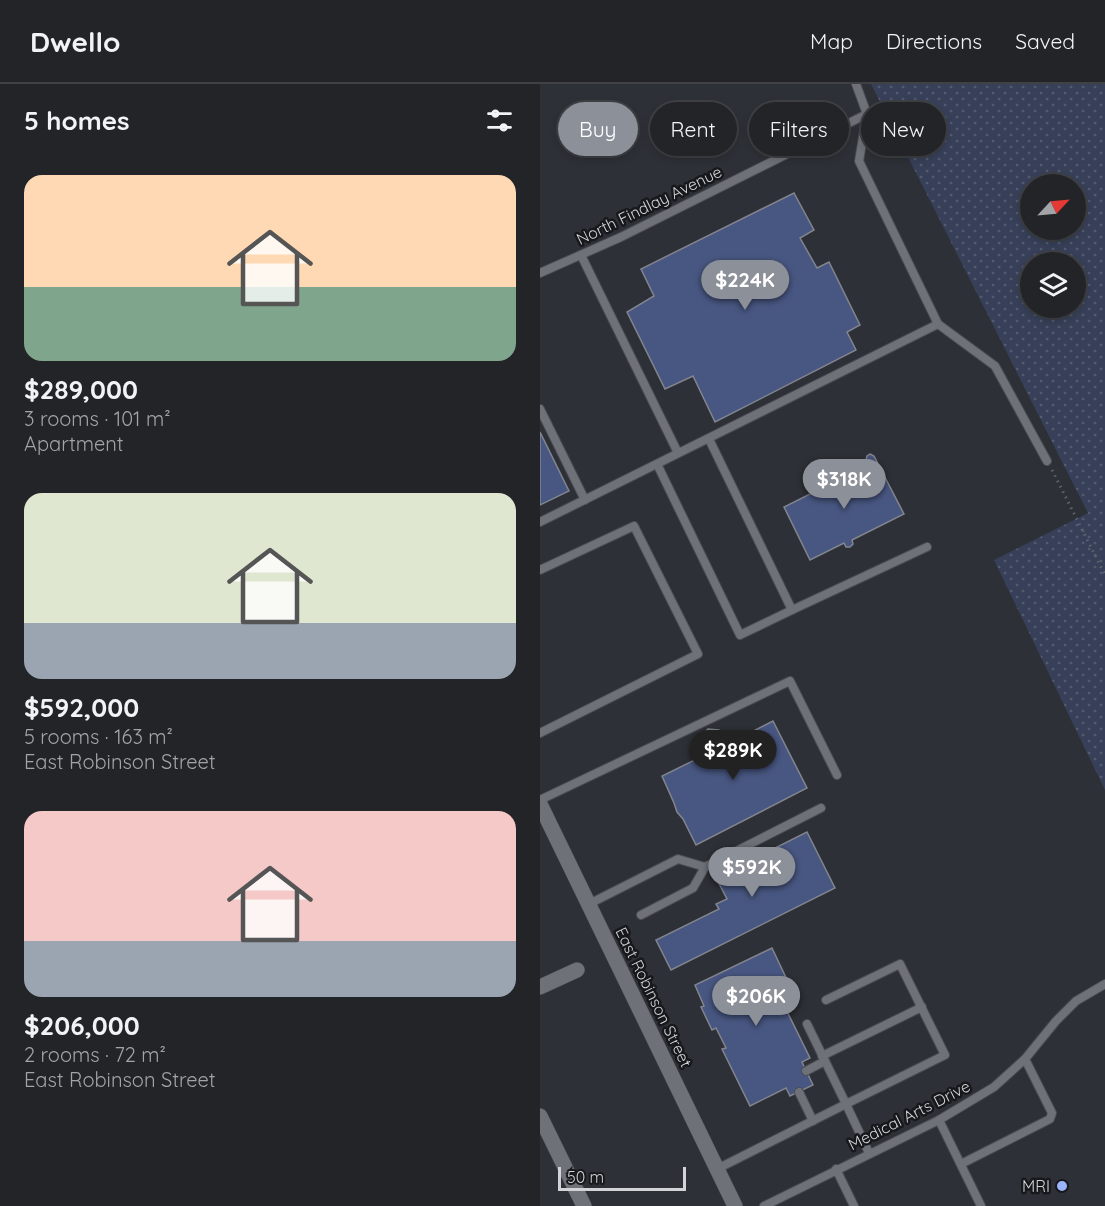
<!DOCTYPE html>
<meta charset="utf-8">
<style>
body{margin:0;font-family:Quicksand,sans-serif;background:#2a2c30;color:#f1f3f6;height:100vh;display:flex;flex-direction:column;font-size:22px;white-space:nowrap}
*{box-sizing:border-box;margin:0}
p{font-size:20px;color:#a2a4a8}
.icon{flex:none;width:33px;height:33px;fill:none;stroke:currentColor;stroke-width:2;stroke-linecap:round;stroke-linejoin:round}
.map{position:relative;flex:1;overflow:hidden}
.sheet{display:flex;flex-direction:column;background:#222428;width:540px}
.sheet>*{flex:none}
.hud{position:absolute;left:18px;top:18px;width:456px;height:54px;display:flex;gap:12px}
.needle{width:39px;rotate:64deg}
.controls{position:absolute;left:480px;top:90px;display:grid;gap:12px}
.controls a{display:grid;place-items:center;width:66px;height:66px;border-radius:50%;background:#222428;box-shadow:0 3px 9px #0003,0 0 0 2px #3f4145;font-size:30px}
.scale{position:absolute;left:18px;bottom:15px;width:128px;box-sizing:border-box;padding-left:6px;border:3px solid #d1d3d7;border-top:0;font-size:16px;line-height:21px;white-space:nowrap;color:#d1d3d7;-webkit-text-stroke:4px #17181b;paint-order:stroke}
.price{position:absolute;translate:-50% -51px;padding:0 14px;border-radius:21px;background:#8c9099;color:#fff;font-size:20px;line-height:39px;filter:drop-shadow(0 2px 3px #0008)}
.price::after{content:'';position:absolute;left:50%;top:36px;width:18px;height:14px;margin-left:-9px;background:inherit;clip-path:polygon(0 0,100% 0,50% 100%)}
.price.active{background:#222;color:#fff}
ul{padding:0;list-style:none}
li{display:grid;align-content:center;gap:12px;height:318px;padding:0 24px}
li span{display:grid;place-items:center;height:186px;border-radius:18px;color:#555}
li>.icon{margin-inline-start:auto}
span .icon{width:108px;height:108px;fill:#fffc;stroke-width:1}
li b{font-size:26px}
h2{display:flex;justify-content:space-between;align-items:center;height:72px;padding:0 24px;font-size:26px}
.chip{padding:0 21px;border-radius:27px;background:#222428;box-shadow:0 3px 9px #0003,0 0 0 2px #3f4145;font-size:21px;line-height:54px}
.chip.active{background:#8c9099;color:#fff}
header{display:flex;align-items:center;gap:36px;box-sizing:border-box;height:84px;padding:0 30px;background:#222428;border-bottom:2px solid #3f4145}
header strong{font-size:28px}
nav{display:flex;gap:33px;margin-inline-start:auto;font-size:21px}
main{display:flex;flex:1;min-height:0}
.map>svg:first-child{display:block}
.grass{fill:url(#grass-dots);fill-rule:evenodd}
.building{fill:#485782;stroke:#82858d;stroke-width:1.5}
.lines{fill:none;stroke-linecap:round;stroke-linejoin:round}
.service-casing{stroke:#4a4c52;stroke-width:10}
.minor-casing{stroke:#4a4c52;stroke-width:16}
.secondary-casing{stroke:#4a4c52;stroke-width:16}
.path{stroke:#616469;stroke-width:3;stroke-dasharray:1.5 4.5;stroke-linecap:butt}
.service{stroke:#6e7178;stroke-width:8}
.minor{stroke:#6e7178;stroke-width:15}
.secondary{stroke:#6e7178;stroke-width:15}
.poi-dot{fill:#9bb5fd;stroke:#17181b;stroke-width:2}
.labels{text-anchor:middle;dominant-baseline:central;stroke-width:5;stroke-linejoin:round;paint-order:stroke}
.street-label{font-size:16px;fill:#d1d3d7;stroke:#17181b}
.poi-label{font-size:16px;fill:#d1d3d7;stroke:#17181b;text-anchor:end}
</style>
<header>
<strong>Dwello</strong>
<nav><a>Map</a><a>Directions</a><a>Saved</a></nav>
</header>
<main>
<section class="sheet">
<h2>5 homes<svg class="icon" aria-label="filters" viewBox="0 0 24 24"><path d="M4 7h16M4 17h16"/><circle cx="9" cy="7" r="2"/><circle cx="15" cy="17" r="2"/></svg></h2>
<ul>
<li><span style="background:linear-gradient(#ffd9b3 60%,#7fa58c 0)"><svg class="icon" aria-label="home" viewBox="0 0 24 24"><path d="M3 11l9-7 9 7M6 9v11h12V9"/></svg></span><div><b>$289,000</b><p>3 rooms · 101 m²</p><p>Apartment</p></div></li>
<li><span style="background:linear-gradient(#dfe7d0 70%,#9aa5b1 0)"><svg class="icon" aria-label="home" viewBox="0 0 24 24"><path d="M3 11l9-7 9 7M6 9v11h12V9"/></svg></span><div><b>$592,000</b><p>5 rooms · 163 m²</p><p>East Robinson Street</p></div></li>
<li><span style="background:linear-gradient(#f6c9c9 70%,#9aa5b1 0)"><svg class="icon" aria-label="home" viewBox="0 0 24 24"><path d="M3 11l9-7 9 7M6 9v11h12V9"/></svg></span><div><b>$206,000</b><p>2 rooms · 72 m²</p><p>East Robinson Street</p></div></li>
</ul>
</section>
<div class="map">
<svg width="565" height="1122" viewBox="0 0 565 1122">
<defs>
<pattern id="grass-dots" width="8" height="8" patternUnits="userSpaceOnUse" patternTransform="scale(1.5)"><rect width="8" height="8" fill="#374058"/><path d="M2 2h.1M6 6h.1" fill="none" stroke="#535b6f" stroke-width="1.8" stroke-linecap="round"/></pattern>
</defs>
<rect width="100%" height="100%" fill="#2d3036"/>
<path class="grass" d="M331,0H565V706L454,476L548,429ZM490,100H536V146H490ZM490,178H536V224H490Z"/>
<g class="building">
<polygon points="254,109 274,146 260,154 277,184 289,178 320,241 307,248 316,266 175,338 153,292 125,305 87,228 114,212 101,185"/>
<polygon points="0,348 29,407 0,421"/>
<polygon points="330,370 334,372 364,430 312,456 313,460 310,463 306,463 304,459 270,476 244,423 328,381 326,376 327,372"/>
<polygon points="233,637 267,704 156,761 143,735 137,728 134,719 122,692 169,669 162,655 164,649 168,645 179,646 186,661"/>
<polygon points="267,748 295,804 131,886 116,856 179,825 176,820 187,815 172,786 193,775 197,783"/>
<polygon points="232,864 249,900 237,907 270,974 262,978 273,1001 250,1012 246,1004 210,1022 182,965 186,964 176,944 172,946 161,923 164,922 155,901"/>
</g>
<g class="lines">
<g class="service-casing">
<g id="service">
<polyline points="316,0 327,30 319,77 398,240 455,282 507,377"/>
<polyline points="41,171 138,369"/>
<polyline points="0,189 81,153 327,30"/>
<polyline points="0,325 45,416"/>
<polyline points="117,380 200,551 252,526 169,355"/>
<polyline points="0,438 398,240"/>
<polyline points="0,486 94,442 158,570 0,649"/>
<polyline points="252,526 387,463"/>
<polyline points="0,716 250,597 297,691"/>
<polyline points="49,820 138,775 165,783 281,724"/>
<polyline points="101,831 153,804 165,783"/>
<polyline points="267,940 306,1020 405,971 360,880 286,916"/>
<polyline points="282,972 382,923"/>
<polyline points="266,987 285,977"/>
<polyline points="259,1008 273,1037"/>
<polyline points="399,1036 441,1122"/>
<polyline points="421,1080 510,1035 512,1029 485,975"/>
<polyline points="177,1085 306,1020 329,1069"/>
<polyline points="296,1085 314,1122"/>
<polyline points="224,1122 399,1036 454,1003 485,975 516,937 536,917 565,900"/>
</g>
</g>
<g class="minor-casing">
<g id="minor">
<polyline points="0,903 37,886"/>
<polyline points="0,1032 44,1122"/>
</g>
</g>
<g class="secondary-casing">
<polyline id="secondary" points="0,720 195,1122"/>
</g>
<polyline class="path" points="512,386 565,491"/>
<use href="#service" class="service"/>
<use href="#minor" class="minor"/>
<use href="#secondary" class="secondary"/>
</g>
<circle class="poi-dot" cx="522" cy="1102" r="6"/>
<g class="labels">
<g class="street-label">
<text transform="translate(109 121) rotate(-26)">North Findlay Avenue</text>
<text transform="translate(114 913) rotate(64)">East Robinson Street</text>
<text transform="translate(369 1031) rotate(-27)">Medical Arts Drive</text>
</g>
<g class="poi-label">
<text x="510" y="1102">MRI</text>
</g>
</g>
</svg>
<div class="controls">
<a><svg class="needle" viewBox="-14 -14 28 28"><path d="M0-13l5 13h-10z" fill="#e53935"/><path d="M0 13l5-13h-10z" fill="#a2a4a8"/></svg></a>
<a><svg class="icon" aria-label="layers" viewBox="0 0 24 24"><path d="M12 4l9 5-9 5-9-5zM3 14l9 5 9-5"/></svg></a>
</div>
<div class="scale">50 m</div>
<b class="price" style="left:205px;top:227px">$224K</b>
<b class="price" style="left:304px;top:426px">$318K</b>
<b class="price active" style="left:193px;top:697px">$289K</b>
<b class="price" style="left:212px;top:814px">$592K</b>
<b class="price" style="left:216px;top:943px">$206K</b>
<div class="hud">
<a class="chip active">Buy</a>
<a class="chip">Rent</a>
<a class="chip">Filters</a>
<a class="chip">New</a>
</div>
</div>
</main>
